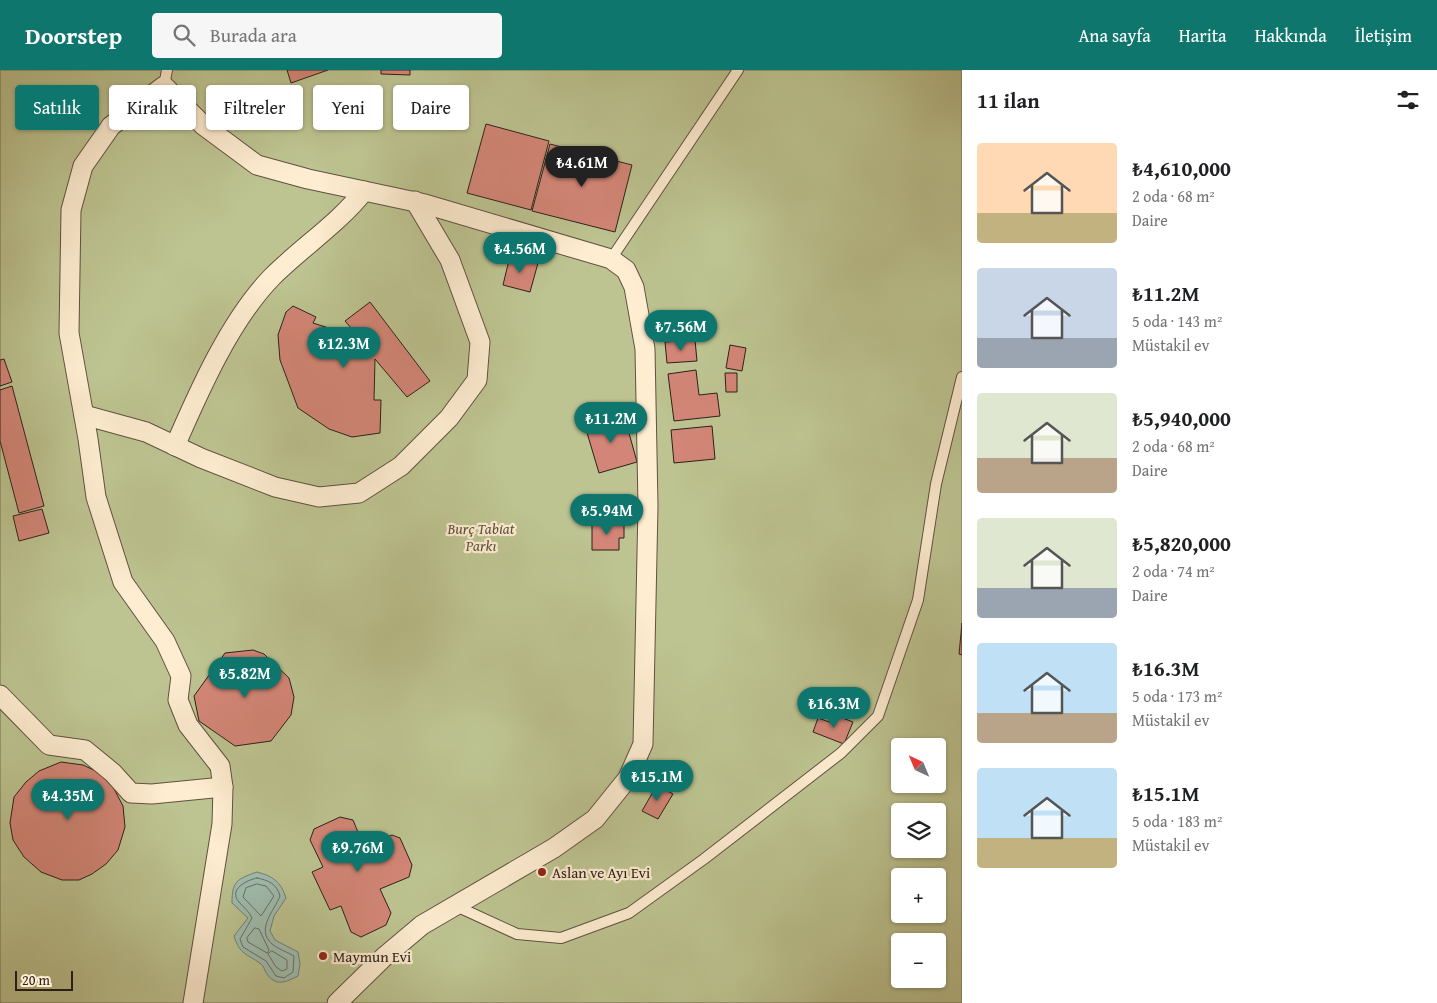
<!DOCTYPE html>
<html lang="tr">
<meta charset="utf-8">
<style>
body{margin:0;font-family:"Gentium Book Plus",serif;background:#f6f6f6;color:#202124;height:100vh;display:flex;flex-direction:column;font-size:19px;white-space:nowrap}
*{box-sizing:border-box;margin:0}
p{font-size:16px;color:#757577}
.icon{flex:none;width:28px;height:28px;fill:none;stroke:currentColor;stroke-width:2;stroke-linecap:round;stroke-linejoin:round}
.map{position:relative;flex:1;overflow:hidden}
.panel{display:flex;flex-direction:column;background:#fff;width:475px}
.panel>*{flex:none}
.banner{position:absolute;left:15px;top:15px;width:475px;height:45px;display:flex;gap:10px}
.needle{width:32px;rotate:316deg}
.fabs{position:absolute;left:891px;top:668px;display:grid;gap:10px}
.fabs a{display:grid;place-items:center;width:55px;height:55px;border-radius:5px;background:#fff;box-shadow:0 1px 4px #0004;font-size:25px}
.scale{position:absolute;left:15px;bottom:12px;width:58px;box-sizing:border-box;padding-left:5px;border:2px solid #2c201a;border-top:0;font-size:14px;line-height:18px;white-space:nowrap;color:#2c201a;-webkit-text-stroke:4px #feedd1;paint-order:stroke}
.price{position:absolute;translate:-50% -42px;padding:0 11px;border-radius:18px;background:#0f766e;color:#fff;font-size:16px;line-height:32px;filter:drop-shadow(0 1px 2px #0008)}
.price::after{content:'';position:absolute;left:50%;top:30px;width:15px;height:11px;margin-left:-8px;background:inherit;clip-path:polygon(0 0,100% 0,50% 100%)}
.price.current{background:#222;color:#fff}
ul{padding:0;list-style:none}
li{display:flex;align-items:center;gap:15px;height:125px;padding:0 15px}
li span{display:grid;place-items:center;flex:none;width:140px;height:100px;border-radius:5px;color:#555}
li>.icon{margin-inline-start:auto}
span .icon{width:60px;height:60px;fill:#fffc;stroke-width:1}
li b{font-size:21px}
h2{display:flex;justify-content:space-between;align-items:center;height:60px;padding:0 15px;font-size:21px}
.pill{padding:0 18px;border-radius:5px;background:#fff;box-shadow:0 1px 4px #0004;font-size:18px;line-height:45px}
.pill.current{background:#0f766e;color:#fff}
header{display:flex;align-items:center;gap:30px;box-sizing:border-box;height:70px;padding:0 25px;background:#0f766e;color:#fff}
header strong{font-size:24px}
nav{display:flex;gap:28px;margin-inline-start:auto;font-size:18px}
.search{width:350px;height:45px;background:#f6f6f6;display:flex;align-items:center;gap:12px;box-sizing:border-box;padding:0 18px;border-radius:5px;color:#757577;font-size:19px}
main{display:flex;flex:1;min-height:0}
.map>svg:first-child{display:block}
.green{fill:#bdc491;stroke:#747256;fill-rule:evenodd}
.water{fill:#a0beb0;stroke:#727f74}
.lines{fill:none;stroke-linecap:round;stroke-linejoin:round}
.shore{stroke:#666f65;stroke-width:1}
.building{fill:#d38677;stroke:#2c201a}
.lane-casing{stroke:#605142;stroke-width:12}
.street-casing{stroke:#605142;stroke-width:21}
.lane{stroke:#feedd1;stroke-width:10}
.street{stroke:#feedd1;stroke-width:19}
.poi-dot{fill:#8f2418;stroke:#feedd1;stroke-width:2}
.labels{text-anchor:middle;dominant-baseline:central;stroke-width:4.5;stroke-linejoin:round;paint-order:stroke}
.park-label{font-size:15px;font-style:italic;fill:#58513e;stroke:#feedd1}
.poi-label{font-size:15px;fill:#2c201a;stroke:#feedd1;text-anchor:start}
</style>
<header>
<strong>Doorstep</strong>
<div class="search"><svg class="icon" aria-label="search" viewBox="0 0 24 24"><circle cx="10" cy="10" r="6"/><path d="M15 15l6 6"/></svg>Burada ara</div>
<nav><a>Ana sayfa</a><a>Harita</a><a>Hakkında</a><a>İletişim</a></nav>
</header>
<main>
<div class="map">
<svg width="962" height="933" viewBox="0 0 962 933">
<rect width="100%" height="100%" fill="#fee3b8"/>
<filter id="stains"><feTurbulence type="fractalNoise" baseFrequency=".004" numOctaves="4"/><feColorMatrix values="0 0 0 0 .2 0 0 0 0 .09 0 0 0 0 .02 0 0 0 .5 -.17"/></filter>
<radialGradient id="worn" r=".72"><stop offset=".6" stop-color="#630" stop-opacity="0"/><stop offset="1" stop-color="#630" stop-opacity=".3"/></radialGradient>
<path class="green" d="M0,0H962V933H0ZM900,676H938V714H900ZM900,741H938V779H900ZM900,806H938V844H900ZM900,871H938V909H900Z"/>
<path class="water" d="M257,802C273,806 281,812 286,828L274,846L270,861L275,870L298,882L300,894L298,906C286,912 276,917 267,904C264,900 264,896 261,894C246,883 240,885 234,866L248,848L232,833C232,811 237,809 257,802Z"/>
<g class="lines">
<g class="shore">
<path d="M257,808C268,810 277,814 280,826C275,840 255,859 272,874C278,879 287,882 294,886L293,902L284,908L276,906L266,891L243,877L240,869L252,848C249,841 244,838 239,832C228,819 247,810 257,808Z"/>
<polygon points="257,814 266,816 274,826 261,846 243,827 246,818"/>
<polygon points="255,858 259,859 269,880 267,883 248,872 247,868"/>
<polygon points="272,881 287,890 287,899 282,901 276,897 268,884"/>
</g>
</g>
<g class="building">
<polygon points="287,0 328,0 291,13"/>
<polygon points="381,0 410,0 410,5 381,4"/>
<polygon points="486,54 549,71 531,140 467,123"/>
<polygon points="550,74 632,95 615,162 532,141"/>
<polygon points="510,186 538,193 530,222 503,215"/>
<polygon points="370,232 430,311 407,327 375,289 374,330 381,330 380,363 352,367 329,359 298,338 280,290 278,265 286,242 293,236 316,247 313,253 360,268 345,251"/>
<polygon points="695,270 697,291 667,293 665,272"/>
<polygon points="730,275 746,278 742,301 726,298"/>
<polygon points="4,289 12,312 0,316 0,290"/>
<polygon points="696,300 699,325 717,323 720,346 674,351 668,304"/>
<polygon points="725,303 737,303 737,322 726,322"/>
<polygon points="12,316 44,436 19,443 0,371 0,320"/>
<polygon points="624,345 637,392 599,403 585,356"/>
<polygon points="712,356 715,389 674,393 671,360"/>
<polygon points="42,439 49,463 19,471 13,446"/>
<polygon points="592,454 624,454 624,468 619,468 619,480 592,480"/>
<polygon points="962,553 962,585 959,584"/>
<polygon points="253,580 264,584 289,608 294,627 291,645 271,671 235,676 199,651 194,626 225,583"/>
<polygon points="838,624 861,632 856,647 833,640"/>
<polygon points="835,645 853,652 844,674 813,662 818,648 832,653"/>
<polygon points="61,692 83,695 100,703 111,713 123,736 125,757 118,780 106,794 92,804 79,810 62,810 41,802 24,787 13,770 10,753 14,727 26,712 39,701"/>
<polygon points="657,715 673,724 658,749 642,741"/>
<polygon points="340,747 353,750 364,777 392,765 400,768 412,795 409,807 380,819 391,843 386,855 361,867 351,862 341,836 330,840 312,802 323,797 310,770 314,759"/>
</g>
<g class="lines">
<g class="lane-casing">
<g id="lane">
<polyline points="164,16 167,0"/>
<polyline points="611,189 738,0"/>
<polyline points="456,836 517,864 561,868 629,843 704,789 841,683 878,646 918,530 936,414 962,307"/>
</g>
</g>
<g class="street-casing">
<g id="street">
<polyline points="84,345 146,362 201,388 275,417 319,427 359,423 401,396 449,348 477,310 480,272 450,190 415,131"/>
<path d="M175,376C199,321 230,250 272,207C302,177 338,154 364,121"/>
<polyline points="0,625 49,675 85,680 113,703 131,723 152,724 223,717"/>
<polyline points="193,933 222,754 223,717 220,696 188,655 178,630 181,606 165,571 123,512 96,427 88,369 69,263 71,140 83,96 111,56 164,16 203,55 257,95 308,109 425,134 611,189 626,200 634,217 645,279 648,436 643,674 628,708 595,749 554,778 422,855 384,887 337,933"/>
</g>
</g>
<use href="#lane" class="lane"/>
<use href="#street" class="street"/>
</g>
<g class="poi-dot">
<circle cx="542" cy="802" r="5"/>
<circle cx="323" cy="886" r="5"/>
</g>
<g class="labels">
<g class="park-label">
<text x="481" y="458">Burç Tabiat<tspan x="481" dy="17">Parkı</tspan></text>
</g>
<g class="poi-label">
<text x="552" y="802">Aslan ve Ayı Evi</text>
<text x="333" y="886">Maymun Evi</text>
</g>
</g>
<rect width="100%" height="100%" filter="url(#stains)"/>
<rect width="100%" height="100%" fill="url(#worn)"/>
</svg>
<div class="fabs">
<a><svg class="needle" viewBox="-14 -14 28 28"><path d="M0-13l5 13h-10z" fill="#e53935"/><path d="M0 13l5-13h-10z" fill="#757577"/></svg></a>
<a><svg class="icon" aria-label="layers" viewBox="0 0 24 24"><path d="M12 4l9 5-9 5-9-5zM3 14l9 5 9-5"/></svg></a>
<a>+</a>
<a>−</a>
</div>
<div class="scale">20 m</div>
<b class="price current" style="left:582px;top:118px">₺4.61M</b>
<b class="price" style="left:520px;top:204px">₺4.56M</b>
<b class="price" style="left:681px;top:282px">₺7.56M</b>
<b class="price" style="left:344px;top:299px">₺12.3M</b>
<b class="price" style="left:611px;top:374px">₺11.2M</b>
<b class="price" style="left:607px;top:466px">₺5.94M</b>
<b class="price" style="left:245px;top:629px">₺5.82M</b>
<b class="price" style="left:834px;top:659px">₺16.3M</b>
<b class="price" style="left:657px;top:732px">₺15.1M</b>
<b class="price" style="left:68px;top:751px">₺4.35M</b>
<b class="price" style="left:358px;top:803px">₺9.76M</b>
<div class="banner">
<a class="pill current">Satılık</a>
<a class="pill">Kiralık</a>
<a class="pill">Filtreler</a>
<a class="pill">Yeni</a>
<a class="pill">Daire</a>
</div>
</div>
<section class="panel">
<h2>11 ilan<svg class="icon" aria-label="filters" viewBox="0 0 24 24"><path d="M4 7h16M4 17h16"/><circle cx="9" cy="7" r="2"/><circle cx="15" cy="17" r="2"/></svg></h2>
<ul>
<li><span style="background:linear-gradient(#ffd9b3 70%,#c2b280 0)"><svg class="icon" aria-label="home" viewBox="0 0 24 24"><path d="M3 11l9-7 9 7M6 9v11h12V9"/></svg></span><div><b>₺4,610,000</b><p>2 oda · 68 m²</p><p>Daire</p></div></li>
<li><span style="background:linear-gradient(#c9d6e8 70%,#9aa5b1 0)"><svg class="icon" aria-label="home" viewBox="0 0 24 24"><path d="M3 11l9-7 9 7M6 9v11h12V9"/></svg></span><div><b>₺11.2M</b><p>5 oda · 143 m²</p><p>Müstakil ev</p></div></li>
<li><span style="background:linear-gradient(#dfe7d0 65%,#b9a48a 0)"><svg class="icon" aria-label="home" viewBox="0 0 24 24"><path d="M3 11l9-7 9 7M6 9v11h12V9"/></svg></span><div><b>₺5,940,000</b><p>2 oda · 68 m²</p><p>Daire</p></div></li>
<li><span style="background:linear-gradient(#dfe7d0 70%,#9aa5b1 0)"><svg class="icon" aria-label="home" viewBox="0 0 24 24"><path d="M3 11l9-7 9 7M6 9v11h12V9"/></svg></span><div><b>₺5,820,000</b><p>2 oda · 74 m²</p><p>Daire</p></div></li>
<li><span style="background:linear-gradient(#bfe0f5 70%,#b9a48a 0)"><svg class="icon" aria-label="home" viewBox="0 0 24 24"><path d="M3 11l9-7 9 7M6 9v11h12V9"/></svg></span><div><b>₺16.3M</b><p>5 oda · 173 m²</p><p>Müstakil ev</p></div></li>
<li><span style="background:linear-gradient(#bfe0f5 70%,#c2b280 0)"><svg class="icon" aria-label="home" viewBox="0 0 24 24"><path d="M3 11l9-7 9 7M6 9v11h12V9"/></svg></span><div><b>₺15.1M</b><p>5 oda · 183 m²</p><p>Müstakil ev</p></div></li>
</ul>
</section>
</main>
